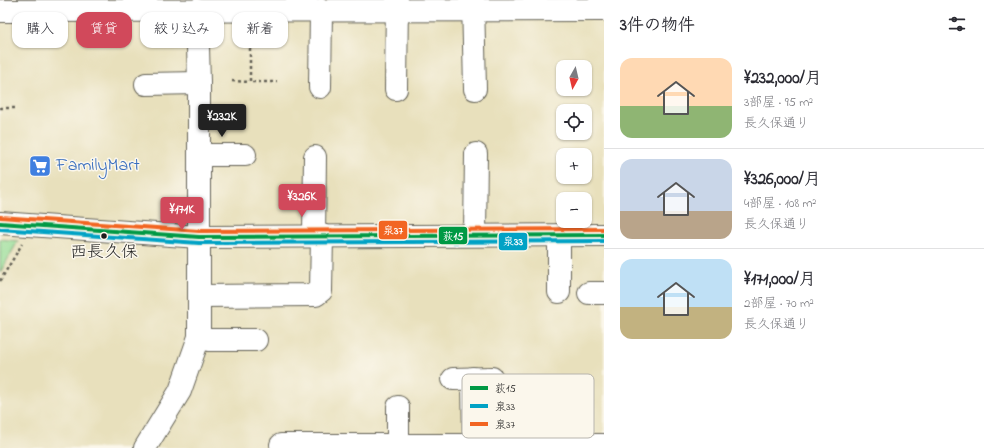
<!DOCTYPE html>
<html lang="ja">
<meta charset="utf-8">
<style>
body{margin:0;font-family:"Indie Flower","Klee One",sans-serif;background:#f2f2f3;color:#2b2b33;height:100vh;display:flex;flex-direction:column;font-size:15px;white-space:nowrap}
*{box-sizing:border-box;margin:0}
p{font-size:13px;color:#7c7c81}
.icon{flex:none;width:22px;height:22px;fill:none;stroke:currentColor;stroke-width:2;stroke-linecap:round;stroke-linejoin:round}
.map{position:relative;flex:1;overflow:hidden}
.panel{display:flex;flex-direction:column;background:#fff;width:380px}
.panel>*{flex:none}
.top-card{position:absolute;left:12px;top:12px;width:380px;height:36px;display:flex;gap:8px}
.needle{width:26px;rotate:188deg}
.fabs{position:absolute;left:556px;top:60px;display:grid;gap:8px}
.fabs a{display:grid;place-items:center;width:36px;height:36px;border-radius:8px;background:#fff;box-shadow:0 1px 3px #0004;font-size:20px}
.price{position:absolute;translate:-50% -34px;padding:0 9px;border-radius:4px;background:#d1495b;color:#fff;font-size:13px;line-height:26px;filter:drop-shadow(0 1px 2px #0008)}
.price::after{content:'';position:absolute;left:50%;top:24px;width:12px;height:9px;margin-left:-6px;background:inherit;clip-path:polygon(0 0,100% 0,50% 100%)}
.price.active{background:#222;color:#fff}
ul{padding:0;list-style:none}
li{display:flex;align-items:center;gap:12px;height:100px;padding:0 16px}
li+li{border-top:1px solid #e1e1e2}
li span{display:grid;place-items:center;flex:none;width:112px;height:80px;border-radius:12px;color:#555}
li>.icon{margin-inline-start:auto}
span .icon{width:48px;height:48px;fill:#fffc;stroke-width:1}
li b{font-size:17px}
h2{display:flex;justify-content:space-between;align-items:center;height:48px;padding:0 16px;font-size:17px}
.tag{padding:0 14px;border-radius:12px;background:#fff;box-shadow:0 1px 3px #0004;font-size:14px;line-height:36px}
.tag.active{background:#d1495b;color:#fff}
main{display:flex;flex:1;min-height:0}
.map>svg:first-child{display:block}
.green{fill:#97dd96;stroke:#5a7c59}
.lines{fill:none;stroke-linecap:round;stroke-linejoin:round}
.minor-casing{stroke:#636154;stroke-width:24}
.path{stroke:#636154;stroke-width:2.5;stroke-dasharray:3 3;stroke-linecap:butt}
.minor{stroke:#fff;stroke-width:22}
.bus-1-casing{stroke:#fbf7ec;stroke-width:7}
.bus-2-casing{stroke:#fbf7ec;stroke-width:7}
.bus-3-casing{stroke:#fbf7ec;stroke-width:7}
.bus-1{stroke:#094;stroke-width:4}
.bus-2{stroke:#01a2c5;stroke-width:4}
.bus-3{stroke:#f26522;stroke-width:4}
.bus-dot{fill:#1c1c1c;stroke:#fbf7ec;stroke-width:1.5}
.labels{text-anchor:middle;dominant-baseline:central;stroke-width:3;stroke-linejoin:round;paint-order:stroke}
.bus-label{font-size:17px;fill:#1c1c1c;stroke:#fbf7ec}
.shop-label{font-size:18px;fill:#366cbe;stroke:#fbf7ec;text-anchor:start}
.key{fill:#fbf7ec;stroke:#b8b5ae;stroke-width:1}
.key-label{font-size:11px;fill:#1c1c1c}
.line-badge{stroke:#fbf7ec;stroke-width:1.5}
.badge-label{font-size:11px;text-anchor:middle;font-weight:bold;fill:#fff}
</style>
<main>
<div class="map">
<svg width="604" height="448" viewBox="0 0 604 448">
<rect width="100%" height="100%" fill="#fbf7ec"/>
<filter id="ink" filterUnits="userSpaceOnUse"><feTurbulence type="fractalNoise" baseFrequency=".025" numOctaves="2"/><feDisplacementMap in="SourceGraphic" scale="8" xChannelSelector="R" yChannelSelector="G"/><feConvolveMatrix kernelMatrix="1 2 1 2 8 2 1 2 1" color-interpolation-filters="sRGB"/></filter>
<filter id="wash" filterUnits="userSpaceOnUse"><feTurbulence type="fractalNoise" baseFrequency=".012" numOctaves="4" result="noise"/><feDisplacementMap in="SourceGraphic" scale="16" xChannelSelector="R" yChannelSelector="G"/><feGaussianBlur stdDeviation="0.9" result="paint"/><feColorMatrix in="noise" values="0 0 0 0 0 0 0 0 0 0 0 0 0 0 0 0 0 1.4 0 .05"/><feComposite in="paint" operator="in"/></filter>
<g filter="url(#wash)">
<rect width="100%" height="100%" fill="#e8e0bc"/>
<polygon class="green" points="0,239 18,241 0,273"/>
</g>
<g filter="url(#ink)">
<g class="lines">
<g class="minor-casing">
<g id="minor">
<polyline points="473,0 475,89"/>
<polyline points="0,11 604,10"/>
<polyline points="146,84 199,83"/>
<polyline points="320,87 321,10"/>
<polyline points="396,89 397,0"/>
<polyline points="199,155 245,155"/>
<polyline points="0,223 199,237 604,235"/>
<polyline points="314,235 315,157"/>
<polyline points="475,235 476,154"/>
<polyline points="559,292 559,235"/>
<polyline points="589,293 604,293"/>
<polyline points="199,296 316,295 321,291 322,235"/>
<polyline points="199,337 209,340 256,340"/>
<polyline points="473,378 474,445"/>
<polyline points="453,379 492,378"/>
<polyline points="281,445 604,445"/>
<polyline points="398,445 398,407"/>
<polyline points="145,448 180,391 199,337 199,83 197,10"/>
</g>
</g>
<g class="path">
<polyline points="250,30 250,82 277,82"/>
<polyline points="232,81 250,82"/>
<polyline points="0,108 18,108"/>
<polyline points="0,281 22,244"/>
</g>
<use href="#minor" class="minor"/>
<g class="bus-1-casing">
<polyline id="bus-1" points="0,223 199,237 604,235"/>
</g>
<g class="bus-2-casing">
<polyline id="bus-2" points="0,229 199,243 604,241"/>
</g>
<g class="bus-3-casing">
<polyline id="bus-3" points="0,217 199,231 604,229"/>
</g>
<use href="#bus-1" class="bus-1"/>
<use href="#bus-2" class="bus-2"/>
<use href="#bus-3" class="bus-3"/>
</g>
</g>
<defs>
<g id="supermarket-square" transform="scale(1.15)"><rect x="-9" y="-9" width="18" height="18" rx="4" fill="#3f7fe0" stroke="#fbf7ec"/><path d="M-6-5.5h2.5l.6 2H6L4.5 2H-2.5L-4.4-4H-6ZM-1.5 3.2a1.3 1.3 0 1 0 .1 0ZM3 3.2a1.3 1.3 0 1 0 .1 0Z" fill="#fff"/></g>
</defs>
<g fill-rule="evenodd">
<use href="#supermarket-square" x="40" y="166"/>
</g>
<circle class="bus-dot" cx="104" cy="236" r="3.5"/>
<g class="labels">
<g class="bus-label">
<text x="104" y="252">西長久保</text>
</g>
<g class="shop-label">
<text x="56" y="166">FamilyMart</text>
</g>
</g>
<rect x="462" y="374" width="132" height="64" rx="6" class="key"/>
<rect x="470" y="386" width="18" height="4" fill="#094"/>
<rect x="470" y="404" width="18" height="4" fill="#01a2c5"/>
<rect x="470" y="422" width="18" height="4" fill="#f26522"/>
<g class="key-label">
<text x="495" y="392">荻15</text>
<text x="495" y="410">泉33</text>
<text x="495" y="428">泉37</text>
</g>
<g class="line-badge">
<rect x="378" y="220" width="30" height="20" rx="4" fill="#f26522"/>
<rect x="438" y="226" width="30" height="19" rx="4" fill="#094"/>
<rect x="498" y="232" width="30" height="19" rx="4" fill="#01a2c5"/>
</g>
<g class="badge-label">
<text x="393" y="234">泉37</text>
<text x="453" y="240">荻15</text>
<text x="513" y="245">泉33</text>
</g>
</svg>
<div class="fabs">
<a><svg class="needle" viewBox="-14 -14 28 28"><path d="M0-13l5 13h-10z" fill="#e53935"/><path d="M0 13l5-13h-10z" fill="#7c7c81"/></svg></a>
<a><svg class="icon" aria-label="locate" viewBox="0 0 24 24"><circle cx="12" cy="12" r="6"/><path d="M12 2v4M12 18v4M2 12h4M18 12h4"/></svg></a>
<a>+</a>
<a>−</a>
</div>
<b class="price active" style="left:222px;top:138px">¥232K</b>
<b class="price" style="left:302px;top:218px">¥326K</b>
<b class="price" style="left:182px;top:231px">¥171K</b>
<div class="top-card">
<a class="tag">購入</a>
<a class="tag active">賃貸</a>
<a class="tag">絞り込み</a>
<a class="tag">新着</a>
</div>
</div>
<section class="panel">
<h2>3件の物件<svg class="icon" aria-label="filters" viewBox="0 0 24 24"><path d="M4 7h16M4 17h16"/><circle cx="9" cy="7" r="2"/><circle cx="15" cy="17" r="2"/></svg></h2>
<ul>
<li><span style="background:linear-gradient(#ffd9b3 60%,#8fb573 0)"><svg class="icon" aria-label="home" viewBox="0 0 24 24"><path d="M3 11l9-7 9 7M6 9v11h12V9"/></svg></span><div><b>¥232,000/月</b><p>3部屋 · 95 m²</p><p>長久保通り</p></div></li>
<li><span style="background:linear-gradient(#c9d6e8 65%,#b9a48a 0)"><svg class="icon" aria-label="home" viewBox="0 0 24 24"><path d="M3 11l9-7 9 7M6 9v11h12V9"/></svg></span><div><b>¥326,000/月</b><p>4部屋 · 108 m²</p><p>長久保通り</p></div></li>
<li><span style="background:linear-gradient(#bfe0f5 60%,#c2b280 0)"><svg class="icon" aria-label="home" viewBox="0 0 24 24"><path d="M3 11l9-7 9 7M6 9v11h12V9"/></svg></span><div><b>¥171,000/月</b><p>2部屋 · 70 m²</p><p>長久保通り</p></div></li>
</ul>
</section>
</main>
